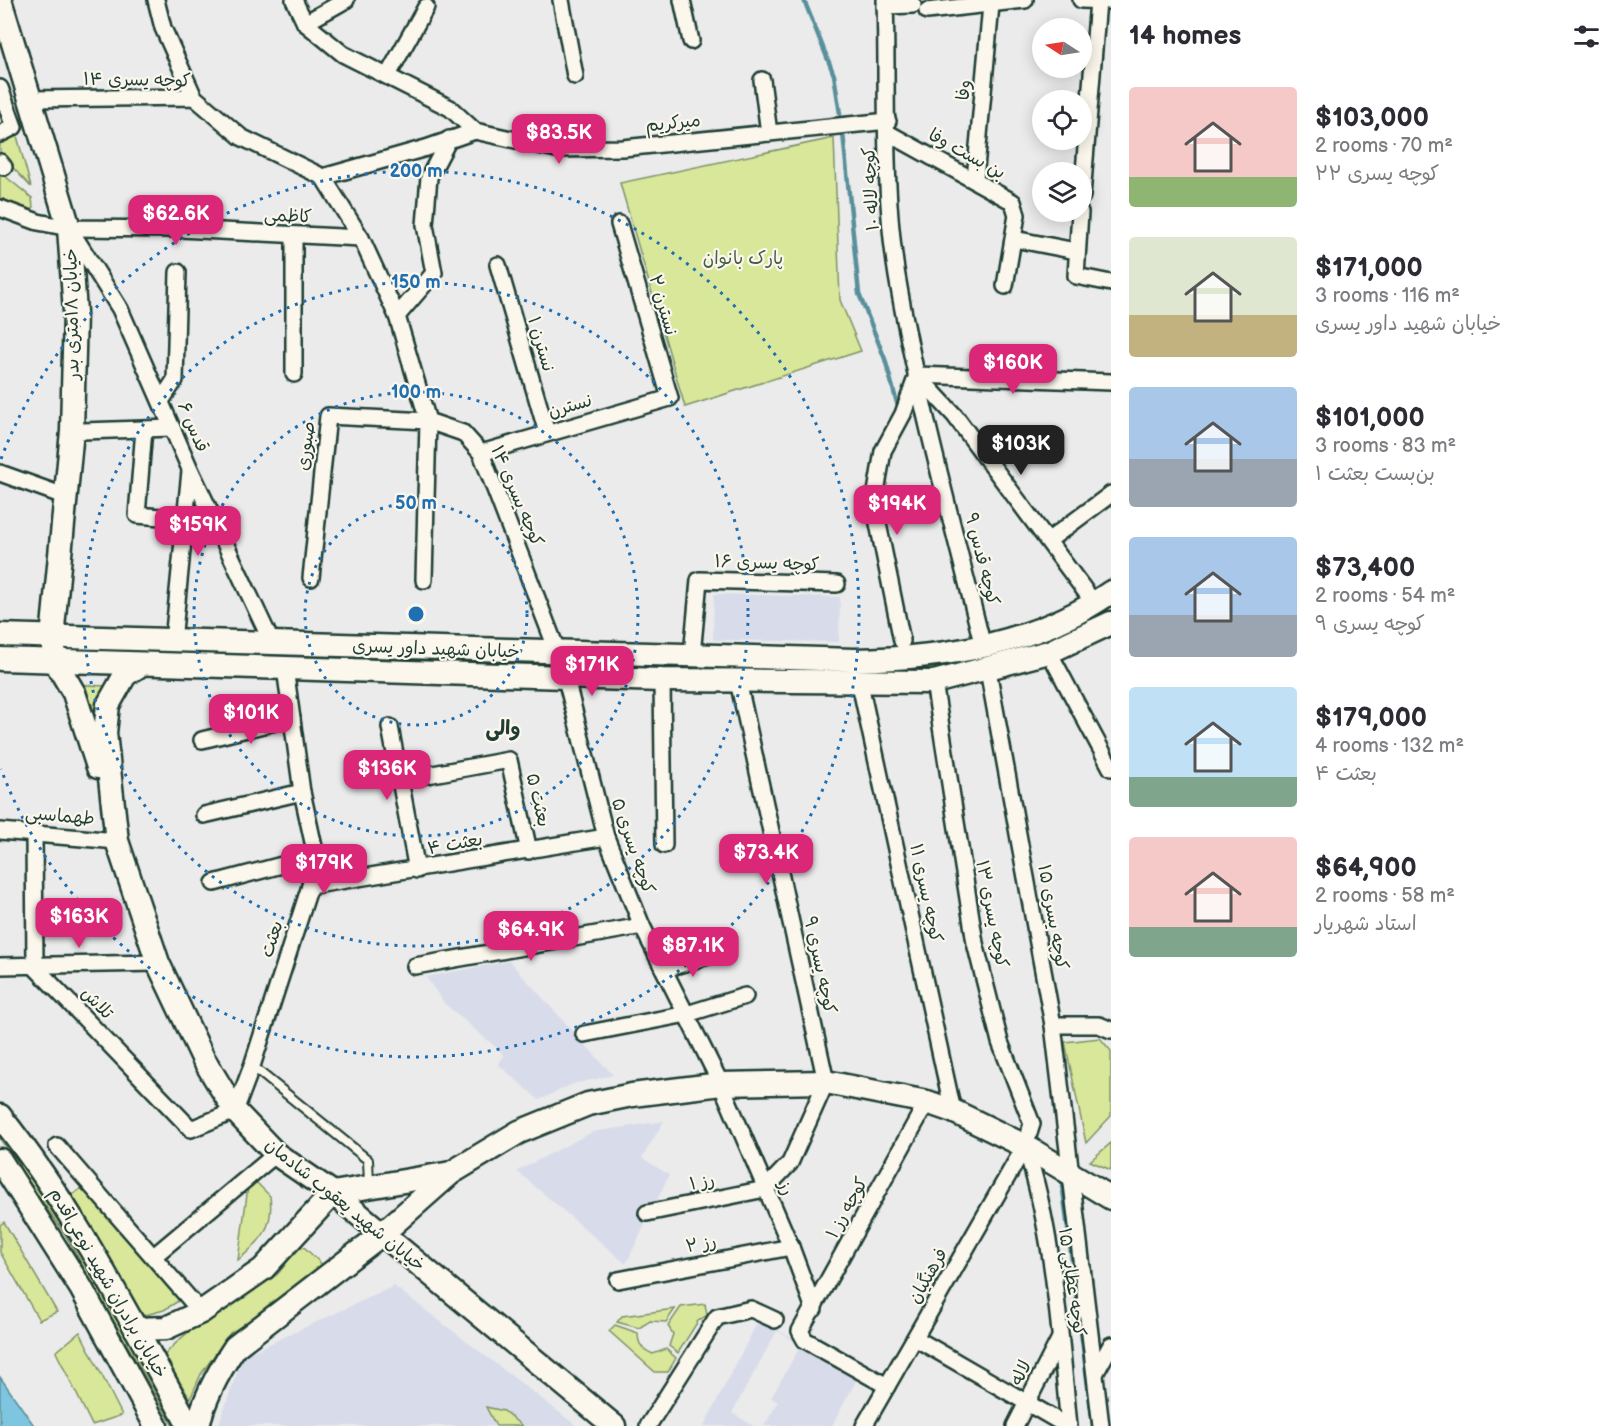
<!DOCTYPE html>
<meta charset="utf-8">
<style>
body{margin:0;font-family:"Balsamiq Sans","Playpen Sans Arabic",sans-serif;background:#f2f2f3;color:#2b2b33;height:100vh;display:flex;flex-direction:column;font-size:22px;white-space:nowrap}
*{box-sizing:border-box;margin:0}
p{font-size:20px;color:#7c7c81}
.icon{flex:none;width:33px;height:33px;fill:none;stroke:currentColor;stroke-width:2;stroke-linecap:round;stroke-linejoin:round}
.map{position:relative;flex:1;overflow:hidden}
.details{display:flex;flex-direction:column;background:#fff;width:510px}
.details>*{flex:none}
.needle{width:39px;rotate:282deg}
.fabs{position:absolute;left:1032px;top:18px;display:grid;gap:12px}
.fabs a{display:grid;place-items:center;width:60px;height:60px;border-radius:50%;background:#fff;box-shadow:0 3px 15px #0003;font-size:30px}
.price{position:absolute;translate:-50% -51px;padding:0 14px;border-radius:12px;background:#db2777;color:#fff;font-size:20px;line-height:39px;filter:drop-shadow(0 2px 3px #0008)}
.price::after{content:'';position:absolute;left:50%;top:36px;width:18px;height:14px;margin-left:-9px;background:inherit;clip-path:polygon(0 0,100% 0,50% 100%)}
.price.on{background:#222;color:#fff}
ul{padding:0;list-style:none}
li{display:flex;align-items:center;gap:18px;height:150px;padding:0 18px}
li span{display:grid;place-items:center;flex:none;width:168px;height:120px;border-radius:6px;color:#555}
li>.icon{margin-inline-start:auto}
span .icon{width:72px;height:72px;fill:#fffc;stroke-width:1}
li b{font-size:26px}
h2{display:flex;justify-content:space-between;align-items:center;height:72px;padding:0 18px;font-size:26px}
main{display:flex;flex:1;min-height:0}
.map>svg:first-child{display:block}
.built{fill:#d8dcea}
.green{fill:#d9e79a;stroke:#7c9267;stroke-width:1.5}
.water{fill:#7ec5df;stroke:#588f9b;stroke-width:1.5}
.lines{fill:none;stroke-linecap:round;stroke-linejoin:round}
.stream{stroke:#588f9b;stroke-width:4.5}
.lane-casing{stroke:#1f3d34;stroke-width:12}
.street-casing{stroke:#1f3d34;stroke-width:20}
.secondary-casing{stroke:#1f3d34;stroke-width:27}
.lane{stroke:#fbf7ec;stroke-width:8}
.street{stroke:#fbf7ec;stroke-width:15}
.secondary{stroke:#fbf7ec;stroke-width:22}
.ring{fill:none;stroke:#1f6fb2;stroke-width:3;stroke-dasharray:3 6}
.labels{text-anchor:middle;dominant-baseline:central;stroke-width:4.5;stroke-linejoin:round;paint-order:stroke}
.street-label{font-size:18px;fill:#1f3d34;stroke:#fbf7ec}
.park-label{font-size:18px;fill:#445f48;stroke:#fbf7ec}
.neighbourhood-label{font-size:20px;font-weight:bold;fill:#1f3d34;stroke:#fbf7ec}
.centre{fill:#1f6fb2;stroke:#fbf7ec;stroke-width:3}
.ring-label{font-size:18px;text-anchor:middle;font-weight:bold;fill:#1f6fb2;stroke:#fbf7ec;stroke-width:4.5;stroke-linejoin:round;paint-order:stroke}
</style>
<main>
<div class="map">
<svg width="1111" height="1426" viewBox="0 0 1111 1426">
<rect width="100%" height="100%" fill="#ebebeb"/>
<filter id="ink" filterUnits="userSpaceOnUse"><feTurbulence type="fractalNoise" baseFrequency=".0167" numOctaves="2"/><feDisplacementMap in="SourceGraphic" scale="12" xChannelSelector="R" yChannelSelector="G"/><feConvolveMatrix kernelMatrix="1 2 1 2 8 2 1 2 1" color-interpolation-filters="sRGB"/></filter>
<g filter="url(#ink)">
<g class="built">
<polygon points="714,594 840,597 839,642 713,640"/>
<polygon points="509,961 613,1075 573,1084 539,1100 498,1064 504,1056 499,1050 444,1003 426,977"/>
<polygon points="664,1121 642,1158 669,1175 626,1264 517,1171 592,1132"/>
<polygon points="394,1286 577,1426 218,1426 243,1356"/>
<polygon points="759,1319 858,1377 832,1426 764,1426 778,1402 771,1398 801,1345 777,1331 732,1413 754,1426 704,1426"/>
</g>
<g class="green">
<polygon points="17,136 31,187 0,154 0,141"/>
<polygon points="834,138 840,300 861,351 685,407 620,183"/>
<polygon points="0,172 32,198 33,208 29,211 0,200"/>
<polygon points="77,650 548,660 555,663 551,666 77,653"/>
<polygon points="981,657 981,660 923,673 858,676 584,667 584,664"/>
<polygon points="85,685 106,686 100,745 95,714"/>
<polygon points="1100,1038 1111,1051 1111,1116 1086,1143 1065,1042"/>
<polygon points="0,1129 72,1234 180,1426 173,1426 66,1236 0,1139"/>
<polygon points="1111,1143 1111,1170 1090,1161"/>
<path d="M256,1182L270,1196C274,1227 262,1241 238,1260L248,1187Z"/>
<polygon points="85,1186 180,1300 164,1310 138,1317 120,1279 72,1195"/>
<polygon points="4,1222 57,1312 39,1320 0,1252 0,1225"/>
<path d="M304,1247L330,1272L230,1333L201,1374L190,1399L164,1356C192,1321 239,1302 275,1276C286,1268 290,1250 304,1247Z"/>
<polygon points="705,1304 707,1315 698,1321 678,1353 669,1346 673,1334 668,1326 681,1307"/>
<polygon points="675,1309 666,1322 650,1321 639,1328 617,1322 622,1316"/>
<path d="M615,1325L638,1333C638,1345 642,1349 653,1354L666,1349L676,1358L668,1372H655L609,1331Z"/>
<polygon points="80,1332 122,1415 92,1425 56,1352"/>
<polygon points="486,1407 504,1411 522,1426 496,1426"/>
</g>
<polygon class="water" points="0,1377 33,1424 34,1426 0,1426"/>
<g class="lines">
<g class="stream">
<polyline points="804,0 834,75 840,114"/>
<polyline points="843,133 859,294 885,359 897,403"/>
<polyline points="1062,1182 1093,1426"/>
</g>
<g class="lane-casing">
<polyline id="lane" points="252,1066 368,1160 369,1183"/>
</g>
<g class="street-casing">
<g id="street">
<polyline points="156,0 163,28 194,97"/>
<polyline points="294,0 305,23 343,54 450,108 475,131 556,149 623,148 888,121"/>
<polyline points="561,0 575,76"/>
<polyline points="682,0 691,41"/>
<path d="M885,0C888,92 882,185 897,276C918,401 953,524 983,647"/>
<polyline points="1081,0 1111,1"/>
<polyline points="885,6 913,5"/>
<polyline points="927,11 1025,0"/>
<polyline points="305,23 346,0"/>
<polyline points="388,75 426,7"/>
<polyline points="762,80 769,133"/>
<polyline points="0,88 14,127 0,134"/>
<polyline points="30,99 194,97 241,137 323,177 361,238 397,316 428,421 463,433 481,453 558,653"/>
<polyline points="888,133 1013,202 1017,215 1005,286"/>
<polyline points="0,162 4,167"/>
<polyline points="323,177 426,148 475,131"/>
<polyline points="975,179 991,5"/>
<polyline points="1082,196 1098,1"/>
<polyline points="0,208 38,222 69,228 180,229 361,238"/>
<polyline points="1080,212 1076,276 1111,283"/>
<polyline points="71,231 120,309 190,469 273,645"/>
<polyline points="1014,239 1076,251"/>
<polyline points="498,265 547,433"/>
<polyline points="397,316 434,273 425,225 429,177 449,139"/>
<polyline points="294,374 294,236"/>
<polyline points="917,375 1111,382"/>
<polyline points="919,377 955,416 1094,603"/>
<polyline points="161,401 175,380 178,272"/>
<polyline points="144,429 137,515 185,519"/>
<polyline points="83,431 172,428"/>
<polyline points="481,453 670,398 619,224"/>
<polyline points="0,473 67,497"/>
<polyline points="1049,540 1111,494"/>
<polyline points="311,578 328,416 428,421 424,580"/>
<polyline points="173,641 190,471"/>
<polyline points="902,641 874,504 883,451 903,414 917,375"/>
<polyline points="1049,652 1111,768"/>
<polyline points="692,655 699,580 837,584"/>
<polyline points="988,670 1053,1025 1101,1426"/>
<polyline points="565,675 606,837 642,926 721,1084 791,1247 814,1309"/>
<polyline points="662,680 664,845"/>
<polyline points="860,684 953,1111"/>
<polyline points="390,727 417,870"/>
<polyline points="202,740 292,718"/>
<polyline points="400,780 509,760 529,851"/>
<polyline points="204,815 302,792"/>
<polyline points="0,831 117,841"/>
<polyline points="34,833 35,967 191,1129 235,1111 252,1066 310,886 316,856 302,792 285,668"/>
<polyline points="214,883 316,856"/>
<polyline points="310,886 606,837"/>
<polyline points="0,966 158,963"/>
<polyline points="415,966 642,926"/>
<polyline points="665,969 712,955"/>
<polyline points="1053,1025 1099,1025 1111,1030"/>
<polyline points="584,1034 687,1014 745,996"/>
<polyline points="57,1146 201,1312"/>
<path d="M1025,1146C1054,1232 1060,1335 1069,1426"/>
<polyline points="647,1213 765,1189 790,1163 826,1082 738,681"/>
<polyline points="154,1256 276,1154"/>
<polyline points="618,1280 791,1247"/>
<polyline points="915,1338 1067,1426"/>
<polyline points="1096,1372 1111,1345"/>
<polyline points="887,1386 805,1340 800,1331 927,1102"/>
<polyline points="648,1426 717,1317 751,1309 775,1320"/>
<polyline points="864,1426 1025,1146 1032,1124 1000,1042 975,943 934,682"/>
<polyline points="1015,1426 1060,1338"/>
</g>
</g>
<g class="secondary-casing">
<g id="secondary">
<polyline points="0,0 69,228 75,312 72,431 52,638 55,661 74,693 98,767"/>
<path d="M0,635L854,660C944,658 1035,645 1111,592"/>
<polyline points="0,659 662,680 934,682 1049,652 1111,623"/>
<polyline points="139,666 125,675 108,705 105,733 117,841 158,963 203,1058 235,1111 276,1154 333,1193 614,1426"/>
<path d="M0,1116C76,1211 130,1319 189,1426"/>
<polyline points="0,1160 81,1288 156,1426"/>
<polyline points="136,1329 166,1328 201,1312 263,1269 333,1193 451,1173"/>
<path d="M198,1426C204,1397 219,1371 235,1347L382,1234L451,1173L519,1132L588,1104L632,1095L721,1084L826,1082L927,1102L953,1111L1025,1146L1111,1198"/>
</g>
</g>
<use href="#lane" class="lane"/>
<use href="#street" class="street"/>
<use href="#secondary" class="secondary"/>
</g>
</g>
<g class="ring">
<circle cx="416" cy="614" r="111"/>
<circle cx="416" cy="614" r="222"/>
<circle cx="416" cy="614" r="332"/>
<path d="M1 459A443 443 0 1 1 1 769"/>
</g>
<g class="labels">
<g class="street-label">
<text transform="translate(137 80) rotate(1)">کوچه یسری ۱۴</text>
<text transform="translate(964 90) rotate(-85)">وفا</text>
<text transform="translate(673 123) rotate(-6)">میرکریم</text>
<text transform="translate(967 154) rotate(29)">بن بست وفا</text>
<text transform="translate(871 189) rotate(-93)">کوچه لاله ۱۰</text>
<text transform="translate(288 216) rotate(3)">کاظمی</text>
<text transform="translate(663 305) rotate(74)">نسترن ۲</text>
<text transform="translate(72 314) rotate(-91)">خیابان ۱۸متری بدر</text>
<text transform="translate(541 344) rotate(74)">نسترن ۱</text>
<text transform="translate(570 406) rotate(-16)">نسترن</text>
<text transform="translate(193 427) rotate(67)">قدس ۶</text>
<text transform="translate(306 446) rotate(-82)">صبوری</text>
<text transform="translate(517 496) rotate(67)">کوچه یسری ۱۴</text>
<text transform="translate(982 559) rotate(76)">کوچه قدس ۹</text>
<text transform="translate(767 563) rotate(2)">کوچه یسری ۱۶</text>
<text transform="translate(436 649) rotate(2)">خیابان شهید داور یسری</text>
<text transform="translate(538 800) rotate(77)">بعثت ۵</text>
<text transform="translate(60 816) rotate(5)">طهماسبی</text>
<text transform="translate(455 844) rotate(-10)">بعثت ۴</text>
<text transform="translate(633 846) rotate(71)">کوچه یسری ۵</text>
<text transform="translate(926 893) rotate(78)">کوچه یسری ۱۱</text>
<text transform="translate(992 914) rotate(79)">کوچه یسری ۱۳</text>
<text transform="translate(1053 917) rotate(80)">کوچه یسری ۱۵</text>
<text transform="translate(272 939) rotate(-72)">بعثت</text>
<text transform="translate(820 965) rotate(78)">کوچه یسری ۹</text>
<text transform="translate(97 1003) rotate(46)">تلاش</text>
<text transform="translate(702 1182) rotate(-11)">رز ۱</text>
<text transform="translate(786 1188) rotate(66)">رز</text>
<text transform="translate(345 1205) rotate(39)">خیابان شهید یعقوب شادمان</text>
<text transform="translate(847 1208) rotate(-61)">کوچه رز ۱</text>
<text transform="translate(701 1244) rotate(-11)">رز ۲</text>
<text transform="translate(928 1276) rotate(-60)">فرهنگیان</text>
<text transform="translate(1072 1282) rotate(82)">کوچه عطایی ۱۵</text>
<text transform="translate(108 1283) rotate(60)">خیابان برادران شهید نوعی‌اقدم</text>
<text transform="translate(1021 1373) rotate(-64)">لاله</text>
</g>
<g class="park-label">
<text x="743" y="258">پارک بانوان</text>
</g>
<g class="neighbourhood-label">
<text x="503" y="729">والی</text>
</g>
</g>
<circle cx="416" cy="614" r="9" class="centre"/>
<g class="ring-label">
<text x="416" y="177">200 m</text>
<text x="416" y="288">150 m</text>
<text x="416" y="398">100 m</text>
<text x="416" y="509">50 m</text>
</g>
</svg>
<div class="fabs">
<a><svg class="needle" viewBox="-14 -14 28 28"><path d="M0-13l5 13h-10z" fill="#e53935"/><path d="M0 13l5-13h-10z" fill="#7c7c81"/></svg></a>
<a><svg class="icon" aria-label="locate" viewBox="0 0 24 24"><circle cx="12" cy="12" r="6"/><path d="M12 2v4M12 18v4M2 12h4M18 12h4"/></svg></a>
<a><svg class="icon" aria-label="layers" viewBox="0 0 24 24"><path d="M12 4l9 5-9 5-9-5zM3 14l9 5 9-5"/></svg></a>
</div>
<b class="price" style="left:559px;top:165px">$83.5K</b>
<b class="price" style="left:176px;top:246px">$62.6K</b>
<b class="price" style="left:1013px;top:395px">$160K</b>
<b class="price on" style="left:1021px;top:476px">$103K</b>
<b class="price" style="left:897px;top:536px">$194K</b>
<b class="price" style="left:198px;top:557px">$159K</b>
<b class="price" style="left:592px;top:697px">$171K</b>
<b class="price" style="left:251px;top:745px">$101K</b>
<b class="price" style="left:387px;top:801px">$136K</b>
<b class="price" style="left:766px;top:885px">$73.4K</b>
<b class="price" style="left:324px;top:895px">$179K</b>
<b class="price" style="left:79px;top:949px">$163K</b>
<b class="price" style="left:531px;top:962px">$64.9K</b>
<b class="price" style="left:693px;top:978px">$87.1K</b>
</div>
<section class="details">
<h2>14 homes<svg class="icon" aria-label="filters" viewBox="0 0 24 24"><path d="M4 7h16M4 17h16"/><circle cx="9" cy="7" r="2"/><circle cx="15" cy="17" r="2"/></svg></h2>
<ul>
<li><span style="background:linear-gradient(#f6c9c9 75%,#8fb573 0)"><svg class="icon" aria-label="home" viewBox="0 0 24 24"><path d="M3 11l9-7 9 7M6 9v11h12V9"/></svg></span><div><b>$103,000</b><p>2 rooms · 70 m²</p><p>کوچه یسری ۲۲</p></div></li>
<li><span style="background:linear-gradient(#dfe7d0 65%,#c2b280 0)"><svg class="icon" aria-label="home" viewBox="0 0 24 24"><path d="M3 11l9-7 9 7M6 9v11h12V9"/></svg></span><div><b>$171,000</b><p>3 rooms · 116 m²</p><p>خیابان شهید داور یسری</p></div></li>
<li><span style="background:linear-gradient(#a9c7e8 60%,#9aa5b1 0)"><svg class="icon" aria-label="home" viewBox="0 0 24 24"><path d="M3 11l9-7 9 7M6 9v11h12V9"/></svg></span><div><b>$101,000</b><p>3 rooms · 83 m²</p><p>بن‌بست بعثت ۱</p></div></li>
<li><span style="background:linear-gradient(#a9c7e8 65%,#9aa5b1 0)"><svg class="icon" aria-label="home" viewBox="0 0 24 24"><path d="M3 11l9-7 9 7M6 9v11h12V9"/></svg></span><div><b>$73,400</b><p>2 rooms · 54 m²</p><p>کوچه یسری ۹</p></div></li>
<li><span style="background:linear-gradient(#bfe0f5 75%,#7fa58c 0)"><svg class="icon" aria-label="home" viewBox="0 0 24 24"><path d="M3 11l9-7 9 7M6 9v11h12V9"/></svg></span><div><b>$179,000</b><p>4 rooms · 132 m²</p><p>بعثت ۴</p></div></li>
<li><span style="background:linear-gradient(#f6c9c9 75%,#7fa58c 0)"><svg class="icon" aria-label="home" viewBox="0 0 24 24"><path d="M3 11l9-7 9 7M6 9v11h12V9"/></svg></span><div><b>$64,900</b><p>2 rooms · 58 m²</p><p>استاد شهریار</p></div></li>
</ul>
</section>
</main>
